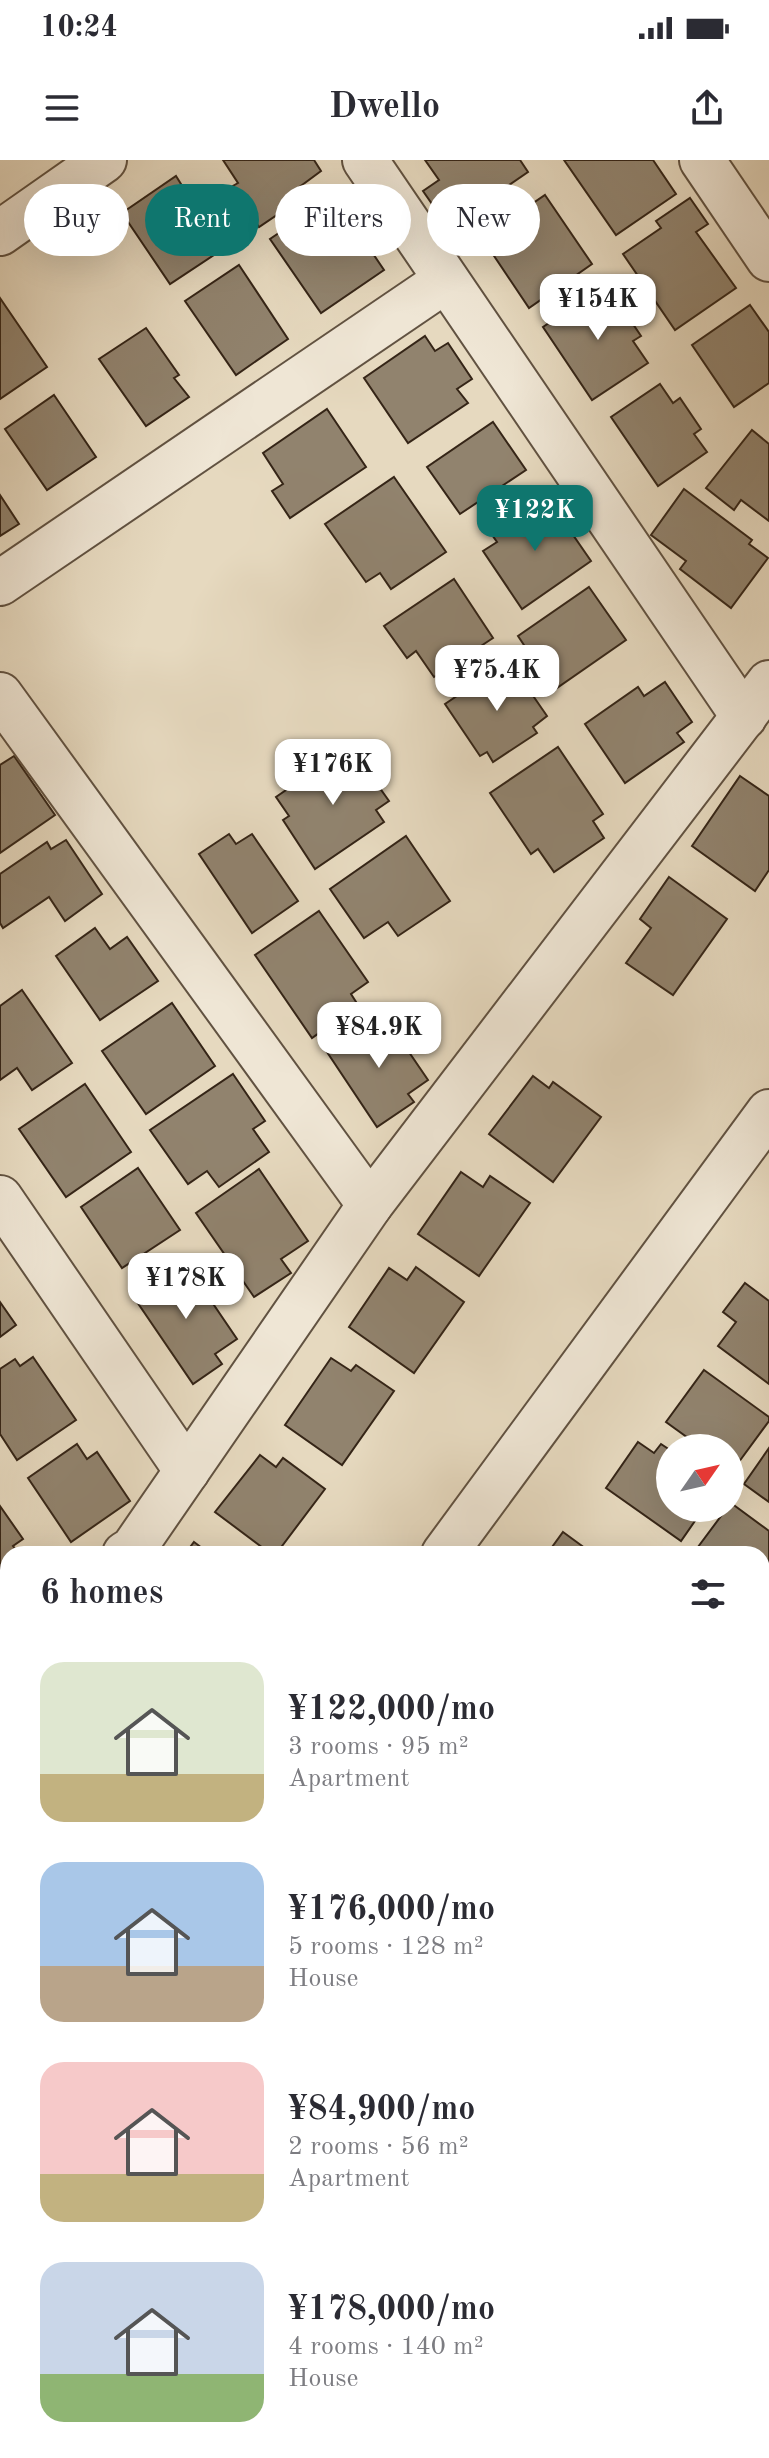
<!DOCTYPE html>
<meta charset="utf-8">
<style>
body{margin:0;font-family:"Old Standard TT",serif;background:#f2f2f3;color:#2b2b33;height:100vh;display:flex;flex-direction:column;font-size:30px;white-space:nowrap}
*{box-sizing:border-box;margin:0}
p{font-size:26px;color:#7c7c81}
.icon{flex:none;width:44px;height:44px;fill:none;stroke:currentColor;stroke-width:2;stroke-linecap:round;stroke-linejoin:round}
.map{position:relative;flex:1;overflow:hidden}
.panel{position:absolute;left:0px;top:1386px;width:770px;height:912px;display:flex;flex-direction:column;background:#fff;border-radius:24px 24px 0 0;box-shadow:0 8px 32px #0002}
.panel>*{flex:none}
.banner{position:absolute;left:24px;top:24px;width:722px;height:72px;display:flex;gap:16px}
.needle{width:52px;rotate:56deg}
.tools{position:absolute;left:656px;top:1274px;display:grid;gap:16px}
.tools a{display:grid;place-items:center;width:88px;height:88px;border-radius:50%;background:#fff;box-shadow:0 8px 32px #0002;font-size:40px}
.price{position:absolute;translate:-50% -68px;padding:0 18px;border-radius:16px;background:#fff;color:#222;font-size:26px;line-height:52px;filter:drop-shadow(0 2px 4px #0008)}
.price::after{content:'';position:absolute;left:50%;top:48px;width:24px;height:18px;margin-left:-12px;background:inherit;clip-path:polygon(0 0,100% 0,50% 100%)}
.price.selected{background:#0f766e;color:#fff}
ul{padding:0;list-style:none}
li{display:flex;align-items:center;gap:24px;height:200px;padding:0 40px}
li span{display:grid;place-items:center;flex:none;width:224px;height:160px;border-radius:24px;color:#555}
li>.icon{margin-inline-start:auto}
span .icon{width:96px;height:96px;fill:#fffc;stroke-width:1}
li b{font-size:34px}
h2{display:flex;justify-content:space-between;align-items:center;height:96px;padding:0 40px;font-size:34px}
.chip{padding:0 28px;border-radius:36px;background:#fff;box-shadow:0 8px 32px #0002;font-size:28px;line-height:72px}
.chip.selected{background:#0f766e;color:#fff}
.status{display:flex;justify-content:space-between;align-items:center;height:56px;padding:0 40px;background:#fff;direction:ltr}
.status svg{height:22px;fill:currentColor}
header{display:flex;justify-content:space-between;align-items:center;height:104px;padding:0 40px;background:#fff;font-size:36px;font-weight:700}
.map>svg:first-child{display:block}
.building{fill:#91836e;stroke:#352517;stroke-width:2}
.lines{fill:none;stroke-linecap:round;stroke-linejoin:round}
.minor-casing{stroke:#615241;stroke-width:48}
.tertiary-casing{stroke:#615241;stroke-width:48}
.minor{stroke:#efe6d5;stroke-width:44}
.tertiary{stroke:#efe6d5;stroke-width:44}
</style>
<div class="status"><b>10:24</b><svg viewBox="0 0 49 12"><path d="M0 12V9h3v3zM5 12V6h3v6zM10 12V3h3v9zM15 12V0h3v12zM26 1h20v11H26zM47 4h2v5h-2z"/></svg></div>
<header><svg class="icon" aria-label="menu" viewBox="0 0 24 24"><path d="M4 6h16M4 12h16M4 18h16"/></svg>Dwello<svg class="icon" aria-label="share" viewBox="0 0 24 24"><path d="M12 15V3M7 8l5-5 5 5M5 13v7h14v-7"/></svg></header>
<div class="map">
<svg width="769" height="2298" viewBox="0 0 769 2298">
<rect width="100%" height="100%" fill="#e6d9bf"/>
<filter id="stains"><feTurbulence type="fractalNoise" baseFrequency=".0025" numOctaves="4"/><feColorMatrix values="0 0 0 0 .2 0 0 0 0 .09 0 0 0 0 .02 0 0 0 .5 -.17"/></filter>
<radialGradient id="worn" r=".72"><stop offset=".6" stop-color="#630" stop-opacity="0"/><stop offset="1" stop-color="#630" stop-opacity=".3"/></radialGradient>
<g class="building">
<polygon points="223,0 314,0 321,11 290,34 296,42 259,67 231,27 238,23"/>
<polygon points="425,0 520,0 528,12 448,67 423,31 439,20"/>
<polygon points="564,0 653,0 676,34 616,75"/>
<polygon points="176,16 186,32 193,27 225,73 210,83 217,93 170,124 122,53"/>
<polygon points="545,35 592,104 529,148 482,78"/>
<polygon points="690,38 708,64 696,72 736,128 675,170 623,94 661,68 656,61"/>
<polygon points="338,42 384,110 321,153 270,79 317,47 322,53"/>
<polygon points="239,105 288,179 236,215 185,141"/>
<polygon points="606,124 641,176 633,181 648,203 592,240 543,167"/>
<polygon points="0,138 47,207 0,239"/>
<polygon points="750,145 769,172 769,223 734,247 692,185"/>
<polygon points="146,168 179,215 174,218 189,237 146,266 99,199"/>
<polygon points="425,176 435,191 448,183 472,219 457,229 468,243 408,283 364,218"/>
<polygon points="660,224 673,243 680,238 701,269 694,274 707,292 658,326 611,257"/>
<polygon points="54,235 96,297 47,330 5,269"/>
<polygon points="327,249 366,307 290,358 272,331 283,324 263,293"/>
<polygon points="493,262 526,310 460,354 427,307"/>
<polygon points="752,270 769,284 769,361 741,340 734,350 706,328"/>
<polygon points="394,317 446,392 391,429 380,413 366,422 325,364"/>
<polygon points="684,329 752,380 749,384 768,398 731,448 680,409 686,401 651,375"/>
<polygon points="0,335 19,364 0,376"/>
<polygon points="534,341 542,353 553,346 591,401 522,449 483,391 497,382 490,372"/>
<polygon points="454,419 493,478 434,517 416,491 407,498 384,466"/>
<polygon points="589,427 626,480 554,530 518,476"/>
<polygon points="509,501 547,556 533,567 537,573 493,602 487,592 480,596 445,544"/>
<polygon points="665,522 692,562 677,573 684,582 625,623 585,564 638,527 644,536"/>
<polygon points="350,586 389,641 376,650 384,662 315,709 283,660 289,656 276,637"/>
<polygon points="558,587 603,654 593,661 604,678 554,712 538,689 531,694 490,633"/>
<polygon points="14,596 55,655 0,693 0,605"/>
<polygon points="740,616 769,636 769,710 755,731 692,686"/>
<polygon points="229,674 236,684 252,674 298,741 252,773 199,694"/>
<polygon points="406,676 450,741 398,776 388,762 364,778 330,729"/>
<polygon points="66,680 102,734 65,761 49,737 3,768 0,763 0,714 47,682 51,689"/>
<polygon points="669,717 727,759 673,835 626,803 651,768 640,759"/>
<polygon points="319,751 368,822 351,834 358,845 312,878 255,795"/>
<polygon points="95,768 110,789 127,777 158,821 100,860 56,796"/>
<polygon points="22,830 72,903 32,930 17,908 0,920 0,846"/>
<polygon points="172,843 215,906 146,954 102,891"/>
<polygon points="383,854 428,920 408,934 414,942 377,967 327,892"/>
<polygon points="233,914 265,961 253,969 269,992 219,1027 207,1011 188,1024 150,970"/>
<polygon points="533,916 549,928 553,922 601,957 553,1022 489,974"/>
<polygon points="85,924 131,992 66,1037 19,969"/>
<polygon points="138,1008 180,1070 122,1108 81,1047"/>
<polygon points="259,1009 308,1081 281,1099 291,1113 254,1137 196,1053"/>
<polygon points="461,1012 483,1027 490,1016 530,1043 479,1116 418,1074"/>
<polygon points="184,1101 237,1179 215,1194 222,1204 193,1224 133,1136"/>
<polygon points="416,1107 464,1142 414,1213 349,1167 389,1108 407,1120"/>
<polygon points="745,1123 769,1141 769,1224 718,1186 736,1162 723,1152"/>
<polygon points="0,1142 16,1165 0,1177"/>
<polygon points="33,1197 76,1260 17,1300 0,1274 0,1209 15,1199 20,1206"/>
<polygon points="331,1198 351,1211 356,1205 394,1231 342,1305 285,1265"/>
<polygon points="704,1210 769,1257 769,1261 733,1310 730,1308 730,1288 702,1288 666,1262"/>
<polygon points="638,1282 654,1293 661,1284 670,1290 670,1348 704,1348 681,1381 606,1328"/>
<polygon points="77,1284 87,1299 97,1292 130,1341 71,1382 28,1318"/>
<polygon points="769,1288 769,1342 744,1324"/>
<polygon points="260,1295 276,1307 283,1298 325,1329 276,1394 271,1394 215,1352"/>
<polygon points="731,1343 769,1371 769,1421 762,1431 762,1394 699,1394 695,1391 727,1348 730,1348"/>
<polygon points="0,1346 23,1379 13,1386 19,1394 8,1394 8,1435 0,1440"/>
<polygon points="563,1372 593,1394 547,1394"/>
<polygon points="194,1382 210,1394 185,1394"/>
<polygon points="769,1560 769,1640 762,1635 762,1570"/>
<polygon points="762,1798 769,1801 769,1870 763,1882"/>
<polygon points="764,2107 769,2111 769,2195 762,2190 762,2110"/>
<polygon points="769,2245 769,2298 748,2298 737,2290 762,2290 762,2254"/>
</g>
<g class="lines">
<g class="minor-casing">
<g id="minor">
<polyline points="365,0 744,557"/>
<polyline points="702,0 769,99"/>
<polyline points="0,73 104,0"/>
<polyline points="0,423 446,120"/>
<polyline points="0,535 370,1045"/>
<polyline points="0,1038 187,1311"/>
<polyline points="125,1394 133,1389 370,1045 769,523"/>
<polyline points="0,1477 8,1472"/>
<polyline points="762,1530 769,1521"/>
<polyline points="762,1976 769,1963"/>
<polyline points="0,2224 8,2235"/>
<polyline points="46,2290 52,2298"/>
<polyline points="644,2290 654,2298"/>
<polyline points="546,2298 552,2290"/>
</g>
</g>
<g class="tertiary-casing">
<g id="tertiary">
<polyline points="444,1394 769,952"/>
<polyline points="0,1963 8,1955"/>
</g>
</g>
<use href="#minor" class="minor"/>
<use href="#tertiary" class="tertiary"/>
</g>
<rect width="100%" height="100%" filter="url(#stains)"/>
<rect width="100%" height="100%" fill="url(#worn)"/>
</svg>
<div class="tools">
<a><svg class="needle" viewBox="-14 -14 28 28"><path d="M0-13l5 13h-10z" fill="#e53935"/><path d="M0 13l5-13h-10z" fill="#7c7c81"/></svg></a>
</div>
<b class="price" style="left:598px;top:182px">¥154K</b>
<b class="price selected" style="left:535px;top:393px">¥122K</b>
<b class="price" style="left:497px;top:553px">¥75.4K</b>
<b class="price" style="left:333px;top:647px">¥176K</b>
<b class="price" style="left:379px;top:910px">¥84.9K</b>
<b class="price" style="left:186px;top:1161px">¥178K</b>
<div class="banner">
<a class="chip">Buy</a>
<a class="chip selected">Rent</a>
<a class="chip">Filters</a>
<a class="chip">New</a>
</div>
<section class="panel">
<h2>6 homes<svg class="icon" aria-label="filters" viewBox="0 0 24 24"><path d="M4 7h16M4 17h16"/><circle cx="9" cy="7" r="2"/><circle cx="15" cy="17" r="2"/></svg></h2>
<ul>
<li><span style="background:linear-gradient(#dfe7d0 70%,#c2b280 0)"><svg class="icon" aria-label="home" viewBox="0 0 24 24"><path d="M3 11l9-7 9 7M6 9v11h12V9"/></svg></span><div><b>¥122,000/mo</b><p>3 rooms · 95 m²</p><p>Apartment</p></div></li>
<li><span style="background:linear-gradient(#a9c7e8 65%,#b9a48a 0)"><svg class="icon" aria-label="home" viewBox="0 0 24 24"><path d="M3 11l9-7 9 7M6 9v11h12V9"/></svg></span><div><b>¥176,000/mo</b><p>5 rooms · 128 m²</p><p>House</p></div></li>
<li><span style="background:linear-gradient(#f6c9c9 70%,#c2b280 0)"><svg class="icon" aria-label="home" viewBox="0 0 24 24"><path d="M3 11l9-7 9 7M6 9v11h12V9"/></svg></span><div><b>¥84,900/mo</b><p>2 rooms · 56 m²</p><p>Apartment</p></div></li>
<li><span style="background:linear-gradient(#c9d6e8 70%,#8fb573 0)"><svg class="icon" aria-label="home" viewBox="0 0 24 24"><path d="M3 11l9-7 9 7M6 9v11h12V9"/></svg></span><div><b>¥178,000/mo</b><p>4 rooms · 140 m²</p><p>House</p></div></li>
</ul>
</section>
</div>
